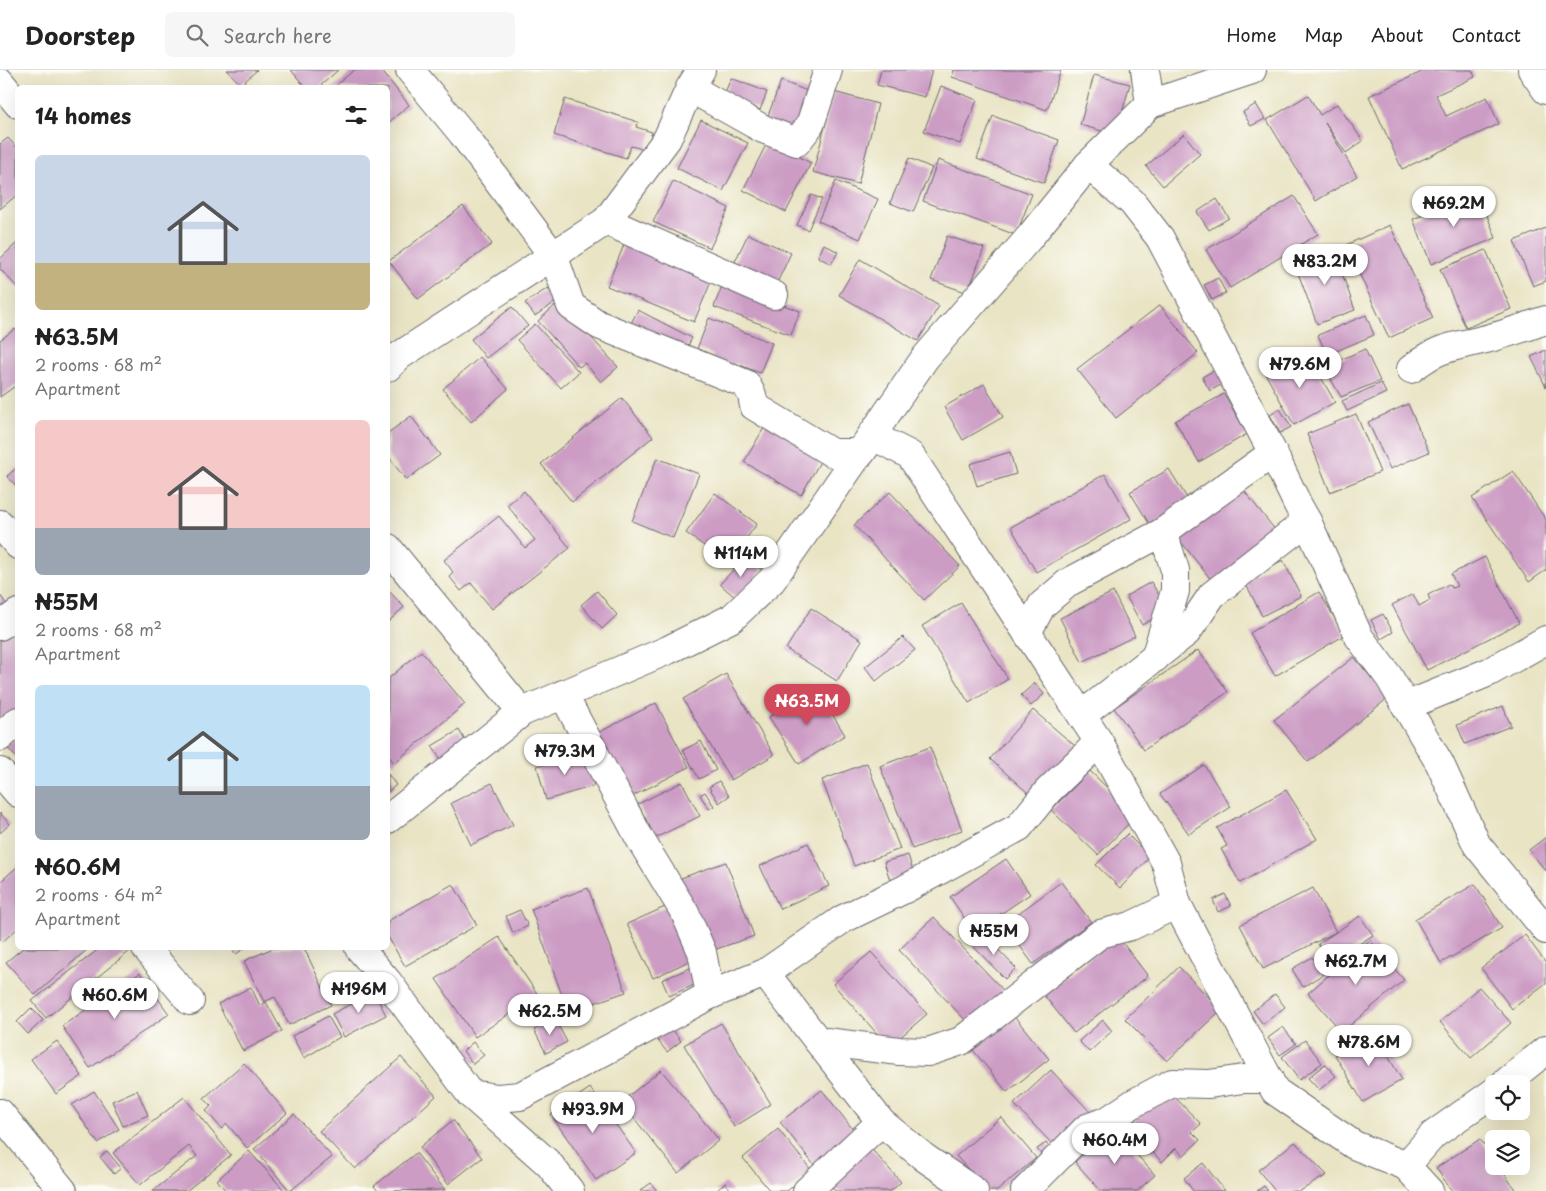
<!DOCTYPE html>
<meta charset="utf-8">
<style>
body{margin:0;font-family:"Playpen Sans",sans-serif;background:#f6f6f6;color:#222;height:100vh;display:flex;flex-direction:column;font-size:19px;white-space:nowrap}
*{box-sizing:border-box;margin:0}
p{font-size:16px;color:#767676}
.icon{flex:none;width:28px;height:28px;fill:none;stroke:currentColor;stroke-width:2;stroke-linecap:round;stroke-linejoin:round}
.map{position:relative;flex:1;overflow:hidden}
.drawer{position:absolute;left:15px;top:15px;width:375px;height:865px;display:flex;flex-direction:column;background:#fff;border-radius:8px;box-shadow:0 5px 20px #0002}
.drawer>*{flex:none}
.fabs{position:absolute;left:1485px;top:1005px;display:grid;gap:10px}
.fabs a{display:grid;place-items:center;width:45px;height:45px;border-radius:8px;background:#fff;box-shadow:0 5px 20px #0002;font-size:25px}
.price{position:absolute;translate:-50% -42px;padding:0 11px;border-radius:18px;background:#fff;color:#222;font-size:16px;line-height:32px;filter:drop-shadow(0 1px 2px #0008)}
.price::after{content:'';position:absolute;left:50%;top:30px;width:15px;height:11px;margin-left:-8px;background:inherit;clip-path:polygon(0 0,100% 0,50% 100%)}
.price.on{background:#d1495b;color:#fff}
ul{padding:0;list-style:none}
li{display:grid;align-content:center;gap:10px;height:265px;padding:0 20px}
li span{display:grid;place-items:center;height:155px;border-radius:8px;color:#555}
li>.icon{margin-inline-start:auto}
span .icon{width:90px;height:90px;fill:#fffc;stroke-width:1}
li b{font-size:21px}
h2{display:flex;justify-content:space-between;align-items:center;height:60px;padding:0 20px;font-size:21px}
header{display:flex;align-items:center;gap:30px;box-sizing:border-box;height:70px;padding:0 25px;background:#fff;border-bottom:1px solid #e0e0e0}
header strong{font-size:24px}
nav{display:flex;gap:28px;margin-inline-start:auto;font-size:18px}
.search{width:350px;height:45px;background:#f6f6f6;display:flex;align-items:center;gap:12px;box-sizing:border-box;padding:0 18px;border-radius:8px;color:#767676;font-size:19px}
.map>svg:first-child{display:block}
.building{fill:#cc9cc5}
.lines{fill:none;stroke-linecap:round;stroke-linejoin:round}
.street-casing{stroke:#68666b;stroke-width:30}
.street{stroke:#fff;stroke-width:28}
</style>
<header>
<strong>Doorstep</strong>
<div class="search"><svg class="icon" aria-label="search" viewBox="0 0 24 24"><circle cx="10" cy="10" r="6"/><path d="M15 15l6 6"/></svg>Search here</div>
<nav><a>Home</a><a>Map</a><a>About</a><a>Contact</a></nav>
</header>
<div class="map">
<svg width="1546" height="1121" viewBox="0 0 1546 1121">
<rect width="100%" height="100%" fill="#fdfcf7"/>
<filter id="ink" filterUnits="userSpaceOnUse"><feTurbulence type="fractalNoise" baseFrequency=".02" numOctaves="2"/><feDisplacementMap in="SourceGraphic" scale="10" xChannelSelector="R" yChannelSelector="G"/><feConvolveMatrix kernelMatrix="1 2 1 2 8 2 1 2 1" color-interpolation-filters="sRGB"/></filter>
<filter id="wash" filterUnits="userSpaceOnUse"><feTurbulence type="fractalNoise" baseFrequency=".0096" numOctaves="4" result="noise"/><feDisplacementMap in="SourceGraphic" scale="20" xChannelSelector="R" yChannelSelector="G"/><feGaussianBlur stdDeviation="1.12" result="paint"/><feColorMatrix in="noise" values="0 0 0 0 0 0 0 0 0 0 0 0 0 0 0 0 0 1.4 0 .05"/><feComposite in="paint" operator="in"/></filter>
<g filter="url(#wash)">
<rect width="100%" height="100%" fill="#e9e4c4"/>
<g id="blocks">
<g class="building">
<polygon points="227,0 257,0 241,15"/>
<polygon points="291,0 338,0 318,18 306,18"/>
<polygon points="354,0 381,0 409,35 388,53 388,18 333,18"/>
<polygon points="881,0 932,0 925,27 877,15"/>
<polygon points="954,0 1061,0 1047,40 952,7"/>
<polygon points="1426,0 1472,0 1475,7 1436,25 1446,46 1487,27 1499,54 1402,99 1369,26"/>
<polygon points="1094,5 1130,14 1116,65 1080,55"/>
<polygon points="731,8 767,22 760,40 724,25"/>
<polygon points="781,11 815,24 797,72 763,59"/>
<polygon points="941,16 977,30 960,74 924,61"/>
<polygon points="834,22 878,34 858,114 813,102"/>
<polygon points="1308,25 1320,45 1337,34 1363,71 1346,83 1325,53 1357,106 1316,131 1267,50"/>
<polygon points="565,29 638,52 636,57 652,62 646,80 631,76 626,88 554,65"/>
<polygon points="1256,34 1265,49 1251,56 1243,42"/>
<polygon points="993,46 1059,70 1044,113 977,89"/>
<polygon points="701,50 748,73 723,121 677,98"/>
<polygon points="1184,64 1200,84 1163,116 1146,96"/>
<polygon points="8,68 18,79 18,124 0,139 0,74"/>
<polygon points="768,71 811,93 786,142 743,120"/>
<polygon points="909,88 932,98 913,142 890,133"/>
<polygon points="938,90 1032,124 1016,165 923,131"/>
<polygon points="673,111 729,138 710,178 653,152"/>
<polygon points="836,111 878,129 860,169 818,151"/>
<polygon points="1478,123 1496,168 1431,194 1413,149"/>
<polygon points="811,125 822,129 808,160 797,155"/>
<polygon points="1294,126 1318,164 1230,218 1206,180"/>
<polygon points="1217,129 1229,148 1209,160 1197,142"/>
<polygon points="463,136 492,174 418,229 389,191"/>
<polygon points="1390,155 1433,248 1389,268 1346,175"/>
<polygon points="1546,158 1546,211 1533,216 1514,171"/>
<polygon points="748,164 791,183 775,217 732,198"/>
<polygon points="947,166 984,178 968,223 931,210"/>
<polygon points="626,170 713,207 694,252 607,216"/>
<polygon points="18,172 18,218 0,199 0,189"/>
<polygon points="824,174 838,182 831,194 818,187"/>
<polygon points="1333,178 1355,240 1317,254 1294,192"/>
<polygon points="1486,180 1511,239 1466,258 1440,199"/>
<polygon points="860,189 939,236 918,271 839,225"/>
<polygon points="1218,208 1226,223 1212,230 1204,215"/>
<polygon points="723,213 800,241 791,265 714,237"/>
<polygon points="548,218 557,231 535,246 525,233"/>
<polygon points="559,232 618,297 601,312 585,293 579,297 538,251"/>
<polygon points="1160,235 1198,283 1116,348 1077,299"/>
<polygon points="512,237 528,256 486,288 471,269"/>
<polygon points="638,240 692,268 683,285 629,257"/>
<polygon points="1366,245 1374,265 1327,285 1318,265"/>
<polygon points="709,248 772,273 760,303 735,293 731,301 710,293 713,285 697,279"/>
<polygon points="535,254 579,302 561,318 517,270"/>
<polygon points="15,259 18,263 18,314 0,327 0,270"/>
<polygon points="1365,279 1380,311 1341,327 1324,297"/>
<polygon points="1546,280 1546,317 1531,287"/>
<polygon points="1307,283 1335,332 1294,355 1266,305"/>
<polygon points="480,287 508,319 471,352 443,319"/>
<polygon points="1217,299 1224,313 1210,321 1202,307"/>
<polygon points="1381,313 1386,323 1347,341 1342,331"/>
<polygon points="984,314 1003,347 963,370 944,337"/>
<polygon points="1224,324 1247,364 1199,392 1175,351"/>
<polygon points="622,328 653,367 572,432 541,394"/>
<polygon points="1408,334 1429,382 1390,399 1368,352"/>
<polygon points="1280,339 1291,357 1280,363 1270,345"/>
<polygon points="1356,344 1380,402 1330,422 1307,364"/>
<polygon points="411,346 440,385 406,410 388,386 388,363"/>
<polygon points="768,351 825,383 801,425 744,392"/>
<polygon points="1010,382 1016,404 977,416 970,394"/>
<polygon points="657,388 699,404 673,468 632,451"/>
<polygon points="18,397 18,418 7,406"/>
<polygon points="1169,399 1192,436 1153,460 1130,422"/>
<polygon points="1513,401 1546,450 1546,500 1529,512 1472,428"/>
<polygon points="1105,404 1131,449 1036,502 1011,457"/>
<polygon points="1242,418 1280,466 1216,516 1178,468"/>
<polygon points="524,421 570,478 492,539 471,513 461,521 449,506 453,502 444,490 499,446 525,478 535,470 507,435"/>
<polygon points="890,422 960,496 924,530 854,455"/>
<polygon points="715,423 757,454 728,493 686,463"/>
<polygon points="745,487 762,500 737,529 720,514"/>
<polygon points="1485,487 1519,553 1427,600 1392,535 1413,524 1419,536 1430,530 1428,525 1449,514 1452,518 1457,516 1451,504"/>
<polygon points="1283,490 1301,526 1262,546 1244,510"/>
<polygon points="1151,512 1168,540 1142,555 1126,526"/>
<polygon points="388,520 404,537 388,552"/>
<polygon points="597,521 617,545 602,559 581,535"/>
<polygon points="1113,522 1135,566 1082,592 1060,548"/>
<polygon points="1319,522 1345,565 1275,606 1250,563"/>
<polygon points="0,525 12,542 0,550"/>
<polygon points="961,533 1008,609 969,633 922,556"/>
<polygon points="811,538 862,570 837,611 786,579"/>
<polygon points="1383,544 1393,562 1381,569 1371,550"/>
<polygon points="18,550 18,642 0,658 0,567"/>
<polygon points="903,567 915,580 876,611 865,597"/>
<polygon points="1198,580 1228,622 1144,680 1114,638"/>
<polygon points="421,581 465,634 394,693 388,685 388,609"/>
<polygon points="1354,587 1388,628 1308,692 1274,650"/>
<polygon points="726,604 774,685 731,710 683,629"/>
<polygon points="1035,613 1044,624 1031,636 1021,625"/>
<polygon points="816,618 845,665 799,694 769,647"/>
<polygon points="656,633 689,697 627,729 594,665"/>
<polygon points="1503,636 1511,656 1465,674 1457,655"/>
<polygon points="1033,640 1081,681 1037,731 990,689"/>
<polygon points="459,660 468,676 442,692 432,676"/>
<polygon points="18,666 18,690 6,676"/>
<polygon points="701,671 716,700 699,709 683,680"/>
<polygon points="930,677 962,760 912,779 880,696"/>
<polygon points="584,683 594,716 546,730 537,696"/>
<polygon points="867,693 900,779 854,796 822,710"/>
<polygon points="1204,695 1231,737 1189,764 1160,724"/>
<polygon points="1090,701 1136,746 1098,785 1051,740"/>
<polygon points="388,704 396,715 388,722"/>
<polygon points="719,711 729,726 719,733 709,717"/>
<polygon points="682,712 700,746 655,768 638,734"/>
<polygon points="492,713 513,755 471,775 451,733"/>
<polygon points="1286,720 1317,769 1240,813 1221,779 1227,776 1217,758"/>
<polygon points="705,722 714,736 709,739 700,725"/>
<polygon points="0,743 10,754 0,763"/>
<polygon points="1127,764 1150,787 1120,818 1096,795"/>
<polygon points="1546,767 1546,801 1529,780"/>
<polygon points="808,773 829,816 780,839 760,796"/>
<polygon points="908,785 914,804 890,810 884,792"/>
<polygon points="1006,789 1030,824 974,862 950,827"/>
<polygon points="726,792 754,866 708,882 681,808"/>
<polygon points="18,796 18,858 2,872 0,869 0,812"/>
<polygon points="1061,812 1091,852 1033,894 1004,854"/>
<polygon points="453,814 477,855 405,896 388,867 388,851"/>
<polygon points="1475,814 1502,858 1441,893 1415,849"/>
<polygon points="588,818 626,922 568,942 531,839"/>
<polygon points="1313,818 1336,862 1263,899 1240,855"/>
<polygon points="1225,824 1231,836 1218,842 1213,830"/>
<polygon points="674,833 700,886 653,908 627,854"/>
<polygon points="520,840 528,856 513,863 506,846"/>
<polygon points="1360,846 1373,865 1331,893 1318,874"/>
<polygon points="934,847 1004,921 969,954 899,880"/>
<polygon points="983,864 1016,898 1005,909 972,875"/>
<polygon points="1525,865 1546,893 1546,913 1512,939 1481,898"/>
<polygon points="499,867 538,925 475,967 436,909"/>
<polygon points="1118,867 1148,906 1074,963 1043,924"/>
<polygon points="1370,870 1404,910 1342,962 1308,923"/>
<polygon points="23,878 89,878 35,925 6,892"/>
<polygon points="100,878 127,878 130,881 46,948 32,931"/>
<polygon points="230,878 245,878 236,884"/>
<polygon points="273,878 304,878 331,935 289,955 275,927 264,932 244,891"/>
<polygon points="871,882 927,944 889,977 833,914"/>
<polygon points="1312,887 1323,904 1303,917 1292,899"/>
<polygon points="692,897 699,913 669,926 662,910"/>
<polygon points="1179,897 1221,940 1167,991 1125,949"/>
<polygon points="140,903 169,944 90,998 62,956"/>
<polygon points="251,917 260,936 266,932 282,961 243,981 218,934"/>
<polygon points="1479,917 1511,953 1471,988 1440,952"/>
<polygon points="374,922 386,945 344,967 332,944"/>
<polygon points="1275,924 1285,937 1263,954 1253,941"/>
<polygon points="31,938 43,950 28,964 17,952"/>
<polygon points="328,946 340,967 304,988 292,966"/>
<polygon points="1014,946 1049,989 1007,1022 973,980"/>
<polygon points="555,949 567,972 546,983 534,960"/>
<polygon points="1103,950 1112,961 1089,982 1079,971"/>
<polygon points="721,953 771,1034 734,1057 684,975"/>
<polygon points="670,956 681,971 667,982 655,967"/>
<polygon points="1283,957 1296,974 1280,985 1268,968"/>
<polygon points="1374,962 1402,1010 1363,1032 1335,985"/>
<polygon points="1305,970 1322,993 1299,1010 1282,987"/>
<polygon points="57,971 82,1006 56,1024 31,989"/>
<polygon points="473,972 484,985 473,994 463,981"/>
<polygon points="401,987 436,1026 355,1099 319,1061"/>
<polygon points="244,993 287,1043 247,1078 227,1054 222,1059 206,1041 211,1036 204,1028"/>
<polygon points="1325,994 1336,1006 1319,1020 1308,1008"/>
<polygon points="661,1000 719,1070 678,1103 621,1032"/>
<polygon points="1051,1000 1092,1044 1056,1078 1014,1034"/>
<polygon points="590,1018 636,1083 596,1110 551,1045"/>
<polygon points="1167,1019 1201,1054 1192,1062 1200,1070 1183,1086 1176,1078 1162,1092 1128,1057"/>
<polygon points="137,1020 148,1045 123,1056 112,1031"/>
<polygon points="822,1020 855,1062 814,1095 780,1052"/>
<polygon points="94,1021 119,1059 98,1073 72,1035"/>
<polygon points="184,1027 231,1085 186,1121 153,1121 197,1086 189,1076 140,1115 113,1083"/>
<polygon points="294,1044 332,1087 290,1121 254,1079"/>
<polygon points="1001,1047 1036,1088 997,1121 988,1121 956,1086"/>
<polygon points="453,1050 482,1088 448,1114 420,1077"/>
<polygon points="1113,1058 1155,1105 1137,1121 1101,1121 1075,1092"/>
<polygon points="778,1059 812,1101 787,1121 770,1121 743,1088"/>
<polygon points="1480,1069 1494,1088 1494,1096 1499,1096 1516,1121 1452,1121 1436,1098"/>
<polygon points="865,1072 901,1112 891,1121 835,1121 824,1108"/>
<polygon points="1295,1072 1327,1105 1300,1121 1275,1121 1258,1100"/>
<polygon points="1046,1073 1053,1082 1045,1089 1037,1079"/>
<polygon points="107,1081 121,1098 114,1104 100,1087"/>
<polygon points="249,1081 283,1119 281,1121 226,1121 217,1110"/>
<polygon points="416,1083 445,1120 378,1121 374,1116"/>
<polygon points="1203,1093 1225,1121 1193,1121 1184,1108"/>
<polygon points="651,1113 657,1121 640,1121"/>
<polygon points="725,1113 732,1121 716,1121"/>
<polygon points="1264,1116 1268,1121 1257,1121"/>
</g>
</g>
</g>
<g filter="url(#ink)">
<use href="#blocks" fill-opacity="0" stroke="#68666b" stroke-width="1"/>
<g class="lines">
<g class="street-casing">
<g id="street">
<polyline points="410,0 462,63 554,187 571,236 599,255 746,314 752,325 754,336 832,383 861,383 873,366 910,385 1099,672 1166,793 1177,834 1275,1021 1354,1075 1406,1096 1429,1121"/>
<polyline points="1145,0 1150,34"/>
<polyline points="1532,0 1546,20"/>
<polyline points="0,12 18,34"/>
<polyline points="690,18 763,59 797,72 810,55 828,0"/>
<polyline points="1088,95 1132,132 1160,168 1273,383 1298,435 1307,451 1359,567 1389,607 1406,636 1489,602 1546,570"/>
<polyline points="606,151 774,225"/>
<polyline points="388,297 399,286 606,151 667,69 690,18 701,0"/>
<path d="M1411,299C1439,277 1449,278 1482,270C1504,265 1525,257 1546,250"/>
<polyline points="0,454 18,475"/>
<polyline points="388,478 522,642"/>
<polyline points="0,556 18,543"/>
<polyline points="1027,563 1042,535 1069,512 1163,462 1273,383"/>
<polyline points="1155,588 1175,521 1175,500 1163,462"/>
<polyline points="563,624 640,769 685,843 702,882 710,925"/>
<polyline points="1406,636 1440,694 1477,775 1546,860"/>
<polyline points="1082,645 1187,562 1212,525 1307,451"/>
<polyline points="0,667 18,651"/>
<polyline points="0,702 18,723"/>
<polyline points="388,749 522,642 668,580 732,548 772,510 925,288 1028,169 1088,95 1150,34 1252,0"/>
<polyline points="146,878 190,931"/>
<polyline points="359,878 388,912 470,1024 549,1094 570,1121"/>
<polyline points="765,903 881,1052 925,1088 974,1121"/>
<polyline points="818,971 899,981 928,982 961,971 1100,864 1131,856 1177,834"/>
<polyline points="1504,1014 1546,980"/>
<polyline points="470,1024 498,1028 520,1026 710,925 765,903 843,849 905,819 1019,757 1048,721 1099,672"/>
<polyline points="0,1043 63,1121"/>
<polyline points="1406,1096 1433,1065 1494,1022"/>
<polyline points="807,1121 881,1052"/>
<polyline points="1025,1121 1087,1058 1107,1051 1134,1033 1172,1013 1209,1014 1243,1009 1269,1009"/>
</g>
</g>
<use href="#street" class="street"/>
</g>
</g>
</svg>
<div class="fabs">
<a><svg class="icon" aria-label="locate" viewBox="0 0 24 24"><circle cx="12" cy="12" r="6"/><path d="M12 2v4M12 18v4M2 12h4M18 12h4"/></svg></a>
<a><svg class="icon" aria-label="layers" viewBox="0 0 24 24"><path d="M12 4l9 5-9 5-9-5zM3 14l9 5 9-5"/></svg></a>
</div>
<b class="price" style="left:1454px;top:158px">₦69.2M</b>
<b class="price" style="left:1325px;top:216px">₦83.2M</b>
<b class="price" style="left:1300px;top:319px">₦79.6M</b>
<b class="price" style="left:741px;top:508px">₦114M</b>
<b class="price on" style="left:807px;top:656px">₦63.5M</b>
<b class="price" style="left:565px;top:706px">₦79.3M</b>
<b class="price" style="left:994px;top:886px">₦55M</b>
<b class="price" style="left:1356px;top:916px">₦62.7M</b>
<b class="price" style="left:359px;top:944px">₦196M</b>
<b class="price" style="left:115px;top:950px">₦60.6M</b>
<b class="price" style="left:550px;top:966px">₦62.5M</b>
<b class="price" style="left:1369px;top:997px">₦78.6M</b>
<b class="price" style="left:593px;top:1064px">₦93.9M</b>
<b class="price" style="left:1115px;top:1095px">₦60.4M</b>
<section class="drawer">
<h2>14 homes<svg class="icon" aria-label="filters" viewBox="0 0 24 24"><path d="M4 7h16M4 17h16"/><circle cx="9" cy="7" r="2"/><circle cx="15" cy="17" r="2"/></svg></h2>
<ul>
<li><span style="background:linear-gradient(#c9d6e8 70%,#c2b280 0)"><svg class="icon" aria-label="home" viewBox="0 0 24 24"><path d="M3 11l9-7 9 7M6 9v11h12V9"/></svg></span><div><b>₦63.5M</b><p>2 rooms · 68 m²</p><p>Apartment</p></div></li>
<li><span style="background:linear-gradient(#f6c9c9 70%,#9aa5b1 0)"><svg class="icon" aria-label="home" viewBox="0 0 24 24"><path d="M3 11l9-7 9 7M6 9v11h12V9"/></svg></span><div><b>₦55M</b><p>2 rooms · 68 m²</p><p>Apartment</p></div></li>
<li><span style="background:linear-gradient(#bfe0f5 65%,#9aa5b1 0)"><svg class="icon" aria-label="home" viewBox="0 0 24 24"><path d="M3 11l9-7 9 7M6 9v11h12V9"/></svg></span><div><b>₦60.6M</b><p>2 rooms · 64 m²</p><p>Apartment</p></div></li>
</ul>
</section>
</div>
